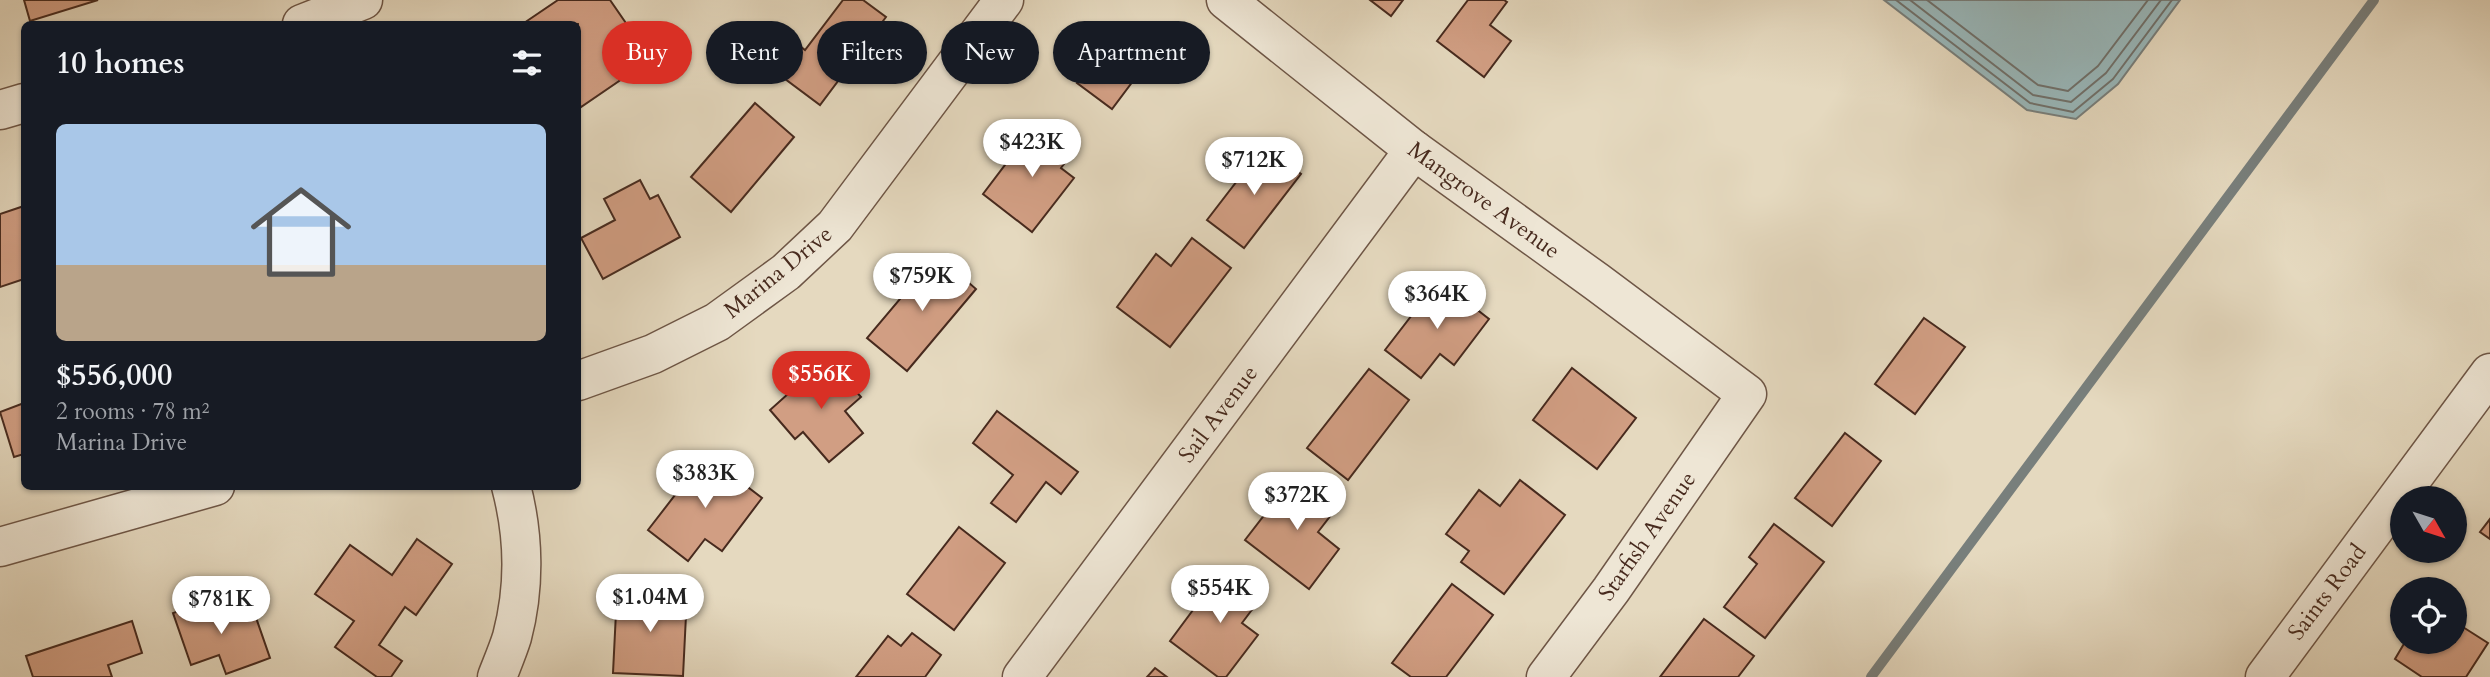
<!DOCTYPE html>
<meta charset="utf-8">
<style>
body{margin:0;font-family:Cardo,serif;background:#242831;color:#f1f3f6;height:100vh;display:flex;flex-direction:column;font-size:26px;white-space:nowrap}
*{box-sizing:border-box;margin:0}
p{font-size:23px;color:#9ea1a6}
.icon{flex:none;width:38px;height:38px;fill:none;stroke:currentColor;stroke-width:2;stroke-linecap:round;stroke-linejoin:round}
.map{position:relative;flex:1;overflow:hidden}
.drawer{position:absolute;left:21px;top:21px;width:560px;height:469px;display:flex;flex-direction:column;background:#171b24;border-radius:10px;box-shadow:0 2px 5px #0004}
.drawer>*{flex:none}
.hud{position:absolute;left:602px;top:21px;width:665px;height:63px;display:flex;gap:14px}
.needle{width:46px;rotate:129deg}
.buttons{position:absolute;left:2390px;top:486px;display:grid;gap:14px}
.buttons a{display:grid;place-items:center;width:77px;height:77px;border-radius:50%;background:#171b24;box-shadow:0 2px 5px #0004;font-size:35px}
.price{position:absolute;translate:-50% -60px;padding:0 16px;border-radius:24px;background:#fff;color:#222;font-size:23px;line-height:46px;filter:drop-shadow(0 2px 4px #0008)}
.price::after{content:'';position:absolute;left:50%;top:42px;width:21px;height:16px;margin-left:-10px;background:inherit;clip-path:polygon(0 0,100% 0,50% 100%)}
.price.selected{background:#d93025;color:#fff}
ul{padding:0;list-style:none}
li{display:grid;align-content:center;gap:14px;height:371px;padding:0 35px}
li span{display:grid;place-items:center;height:217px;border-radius:10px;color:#555}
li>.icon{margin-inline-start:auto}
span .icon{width:126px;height:126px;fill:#fffc;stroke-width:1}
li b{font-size:30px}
h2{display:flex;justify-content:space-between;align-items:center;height:84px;padding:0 35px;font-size:30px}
.pill{padding:0 24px;border-radius:32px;background:#171b24;box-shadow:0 2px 5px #0004;font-size:24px;line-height:63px}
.pill.selected{background:#d93025;color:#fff}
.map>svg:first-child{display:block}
.water{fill:#99b8bb;stroke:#787f7c;stroke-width:2}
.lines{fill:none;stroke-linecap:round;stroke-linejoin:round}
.shore{stroke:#70716c;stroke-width:2}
.stream{stroke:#787f7c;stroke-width:10}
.building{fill:#d19e83;stroke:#472a1e;stroke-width:2}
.minor-casing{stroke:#6e5646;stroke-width:41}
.minor{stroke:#eee6d5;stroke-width:38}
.labels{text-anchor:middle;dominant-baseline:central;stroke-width:5;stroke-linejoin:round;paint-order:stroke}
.street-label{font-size:23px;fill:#472a1e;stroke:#eee6d5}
</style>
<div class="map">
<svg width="2490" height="677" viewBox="0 0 2490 677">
<rect width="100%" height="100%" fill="#e5d9bf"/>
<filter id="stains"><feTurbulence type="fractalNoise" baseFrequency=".00286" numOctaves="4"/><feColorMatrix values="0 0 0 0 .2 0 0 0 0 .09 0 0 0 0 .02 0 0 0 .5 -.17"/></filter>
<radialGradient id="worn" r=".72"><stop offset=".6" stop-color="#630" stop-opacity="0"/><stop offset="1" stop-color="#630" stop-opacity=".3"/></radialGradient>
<polygon class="water" points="1884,0 2180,0 2118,84 2076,119 2027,110"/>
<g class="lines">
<g class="shore">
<polyline points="1896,0 2030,103 2073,112 2113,79 2172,0"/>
<polyline points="1910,0 2033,95 2071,102 2106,73 2161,0"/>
<polyline points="1927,0 2038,85 2068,91 2098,66 2148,0"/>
</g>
<polyline class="stream" points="1871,677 2374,0"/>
</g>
<g class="building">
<polygon points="24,0 98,0 30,21"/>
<polygon points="558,0 610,0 639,42 610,62 622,79 581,107 578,102 578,24 524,23"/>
<polygon points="843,0 863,0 886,17 820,105 765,64 786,35 805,50"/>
<polygon points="1370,0 1403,0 1391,16"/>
<polygon points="1468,0 1504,0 1507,2 1490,25 1511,41 1484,77 1437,41"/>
<polygon points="1119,26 1154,53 1112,109 1077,83"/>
<polygon points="755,103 794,137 731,212 691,177"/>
<polygon points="1036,124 1073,152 1061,168 1074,178 1032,232 983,194"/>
<polygon points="1264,146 1301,174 1244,248 1207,220"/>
<polygon points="640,180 650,199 658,195 680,237 603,279 581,238 615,220 604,199"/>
<polygon points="24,206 24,279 0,287 0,214"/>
<polygon points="1192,238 1231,268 1170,347 1117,307 1156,254 1171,266"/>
<polygon points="937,255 976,289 907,371 867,338"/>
<polygon points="1439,280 1489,319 1454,365 1440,354 1421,378 1385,350"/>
<polygon points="1924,318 1965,347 1915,414 1875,384"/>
<polygon points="827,359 861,397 845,411 863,433 829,462 803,432 795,439 770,410"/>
<polygon points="1572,368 1636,418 1597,469 1533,420"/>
<polygon points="1369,369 1409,400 1348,480 1307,448"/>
<polygon points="24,403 24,454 14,457 0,412"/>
<polygon points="997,411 1078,472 1061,494 1046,482 1016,522 991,503 1013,475 973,443"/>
<polygon points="1845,433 1881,461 1832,526 1795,498"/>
<polygon points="706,455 762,498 722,551 705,539 688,561 648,530"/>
<polygon points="1296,474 1338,506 1318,532 1339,549 1309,589 1245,540"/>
<polygon points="1520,480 1565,515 1504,594 1461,562 1469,551 1446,534 1479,490 1500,506"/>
<polygon points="2490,519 2490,539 2480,532"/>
<polygon points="1774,524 1824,562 1765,638 1724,607 1757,564 1749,557"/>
<polygon points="959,527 1005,563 954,630 907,594"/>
<polygon points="417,539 452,564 416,615 405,607 379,645 402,661 391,677 377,677 335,647 354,621 315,594 350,545 392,575"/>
<polygon points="1225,567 1263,595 1242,623 1258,635 1226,677 1218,677 1170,641"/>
<polygon points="1452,584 1493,615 1446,677 1411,677 1392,663"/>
<polygon points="617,592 687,595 683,676 613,673"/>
<polygon points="220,597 227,618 253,609 270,658 226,674 219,655 191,665 173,613"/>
<polygon points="1704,619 1754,656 1738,677 1660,677"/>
<polygon points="132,621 142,653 108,665 112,677 33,677 26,656"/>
<polygon points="2455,622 2488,643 2466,677 2422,677 2395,659 2405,642 2455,642"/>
<polygon points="912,633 941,655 925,677 856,677 888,636 901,646"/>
<polygon points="1155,668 1167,677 1147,677"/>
</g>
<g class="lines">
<g class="minor-casing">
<g id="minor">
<polyline points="1226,0 1414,150 1597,282 1747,394 1611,590 1546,677"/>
<polyline points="302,24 363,0"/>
<polyline points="0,110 24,103"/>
<polyline points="578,381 653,354 717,322 786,272 835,226 1004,0"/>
<polyline points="0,547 215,486"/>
<path d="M497,677C502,664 508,650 512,637C525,588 524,535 511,486"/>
<polyline points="1022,677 1414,150"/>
<polyline points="2265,677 2490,373"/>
</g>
</g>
<use href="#minor" class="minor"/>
</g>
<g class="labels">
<g class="street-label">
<text transform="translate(1484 200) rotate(36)">Mangrove Avenue</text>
<text transform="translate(778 272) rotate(-39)">Marina Drive</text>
<text transform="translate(1218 414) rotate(-53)">Sail Avenue</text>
<text transform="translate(1647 536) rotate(-55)">Starfish Avenue</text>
<text transform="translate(2327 592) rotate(-53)">Saints Road</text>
</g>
</g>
<rect width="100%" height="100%" filter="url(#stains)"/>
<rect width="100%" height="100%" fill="url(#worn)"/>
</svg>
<div class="buttons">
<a><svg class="needle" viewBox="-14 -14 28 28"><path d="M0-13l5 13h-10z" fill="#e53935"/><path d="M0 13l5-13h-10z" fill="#9ea1a6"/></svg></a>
<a><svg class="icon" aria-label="locate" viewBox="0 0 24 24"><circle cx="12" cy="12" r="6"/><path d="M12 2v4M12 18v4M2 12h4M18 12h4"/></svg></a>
</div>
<b class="price" style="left:1032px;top:179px">$423K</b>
<b class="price" style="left:1254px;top:197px">$712K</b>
<b class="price" style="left:922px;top:313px">$759K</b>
<b class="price" style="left:1437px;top:331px">$364K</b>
<b class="price selected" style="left:821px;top:411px">$556K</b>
<b class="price" style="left:705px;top:510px">$383K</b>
<b class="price" style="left:1297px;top:532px">$372K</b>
<b class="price" style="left:1220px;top:625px">$554K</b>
<b class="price" style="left:650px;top:634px">$1.04M</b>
<b class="price" style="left:221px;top:636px">$781K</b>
<div class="hud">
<a class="pill selected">Buy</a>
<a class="pill">Rent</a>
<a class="pill">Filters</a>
<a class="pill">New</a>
<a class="pill">Apartment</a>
</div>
<section class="drawer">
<h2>10 homes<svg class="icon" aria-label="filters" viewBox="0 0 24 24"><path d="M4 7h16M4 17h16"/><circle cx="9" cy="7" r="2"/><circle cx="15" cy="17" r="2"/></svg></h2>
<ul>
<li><span style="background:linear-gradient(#a9c7e8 65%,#b9a48a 0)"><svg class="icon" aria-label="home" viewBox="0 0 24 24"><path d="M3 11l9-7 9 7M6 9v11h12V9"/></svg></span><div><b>$556,000</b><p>2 rooms · 78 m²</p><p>Marina Drive</p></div></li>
</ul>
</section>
</div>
